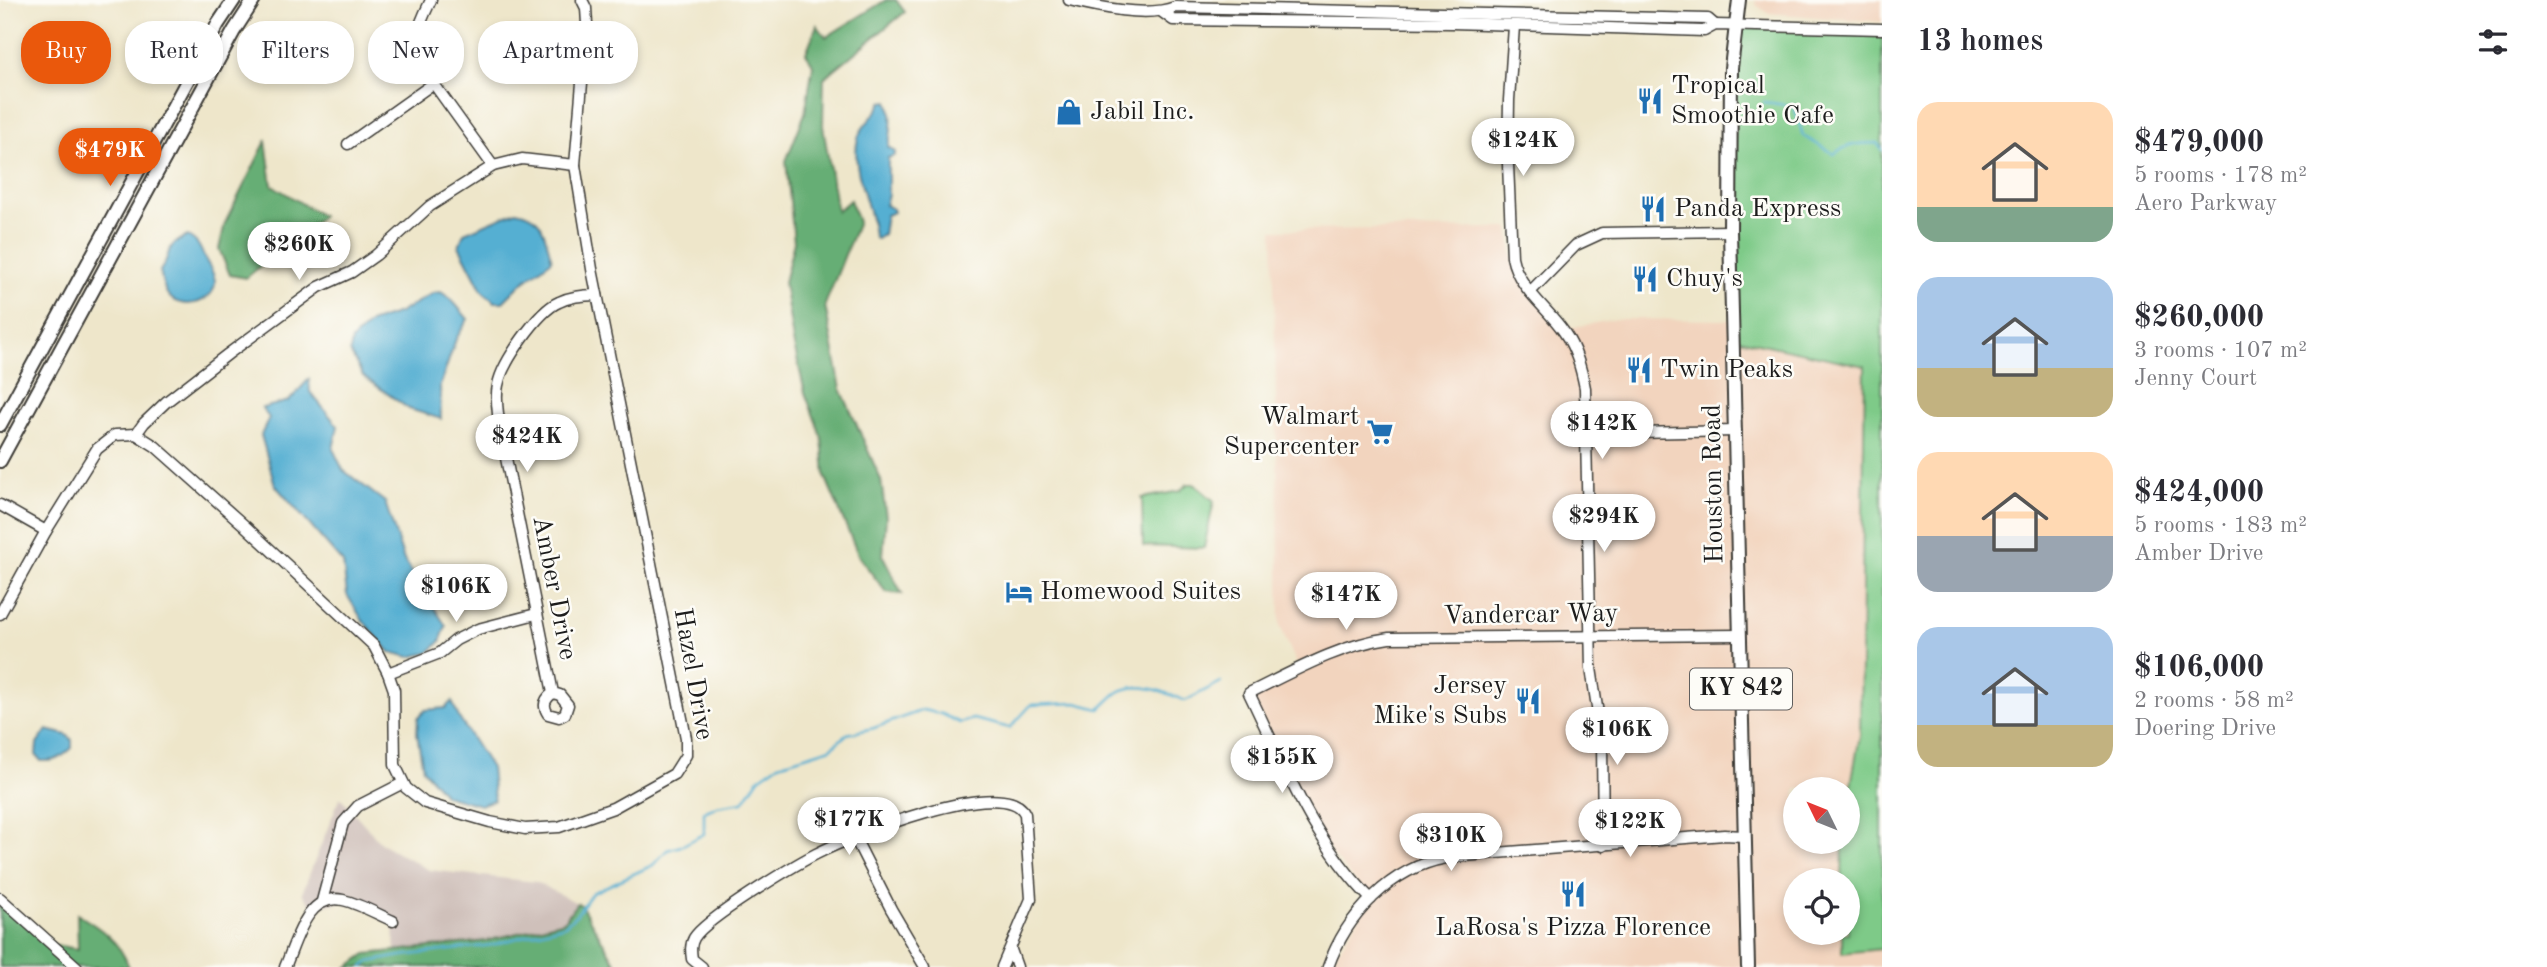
<!DOCTYPE html>
<meta charset="utf-8">
<style>
body{margin:0;font-family:"Old Standard TT",serif;background:#f2f2f3;color:#2b2b33;height:100vh;display:flex;flex-direction:column;font-size:26px;white-space:nowrap}
*{box-sizing:border-box;margin:0}
p{font-size:23px;color:#7c7c81}
.icon{flex:none;width:38px;height:38px;fill:none;stroke:currentColor;stroke-width:2;stroke-linecap:round;stroke-linejoin:round}
.map{position:relative;flex:1;overflow:hidden}
.details{display:flex;flex-direction:column;background:#fff;width:665px}
.details>*{flex:none}
.top-card{position:absolute;left:21px;top:21px;width:665px;height:63px;display:flex;gap:14px}
.needle{width:46px;rotate:313deg}
.buttons{position:absolute;left:1783px;top:777px;display:grid;gap:14px}
.buttons a{display:grid;place-items:center;width:77px;height:77px;border-radius:50%;background:#fff;box-shadow:0 4px 10px #0003;font-size:35px}
.price{position:absolute;translate:-50% -60px;padding:0 16px;border-radius:24px;background:#fff;color:#222;font-size:23px;line-height:46px;filter:drop-shadow(0 2px 4px #0008)}
.price::after{content:'';position:absolute;left:50%;top:42px;width:21px;height:16px;margin-left:-10px;background:inherit;clip-path:polygon(0 0,100% 0,50% 100%)}
.price.selected{background:#ea580c;color:#fff}
ul{padding:0;list-style:none}
li{display:flex;align-items:center;gap:21px;height:175px;padding:0 35px}
li span{display:grid;place-items:center;flex:none;width:196px;height:140px;border-radius:21px;color:#555}
li>.icon{margin-inline-start:auto}
span .icon{width:84px;height:84px;fill:#fffc;stroke-width:1}
li b{font-size:30px}
h2{display:flex;justify-content:space-between;align-items:center;height:84px;padding:0 35px;font-size:30px}
.chip{padding:0 24px;border-radius:28px;background:#fff;box-shadow:0 4px 10px #0003;font-size:24px;line-height:63px}
.chip.selected{background:#ea580c;color:#fff}
main{display:flex;flex:1;min-height:0}
.map>svg:first-child{display:block}
.built{fill:#f2d4be}
.industrial{fill:#cfc0ba}
.green{fill:#7eca88;stroke:#4d7352;stroke-width:2}
.forest{fill:#66ae74;stroke:#416548;stroke-width:2}
.water{fill:#54afd2;stroke:#386677;stroke-width:2}
.lines{fill:none;stroke-linecap:round;stroke-linejoin:round}
.stream{stroke:#54afd2;stroke-width:2.5}
.minor-casing{stroke:#3c3a36;stroke-width:13}
.major-casing{stroke:#3c3a36;stroke-width:16}
.minor{stroke:#fff;stroke-width:10}
.major{stroke:#fff;stroke-width:12}
.labels{text-anchor:middle;dominant-baseline:central;stroke-width:5;stroke-linejoin:round;paint-order:stroke}
.shield{fill:#fdfcf7;stroke:#605f5e;stroke-width:2}
.shield-label{font-size:24px;font-weight:bold;fill:#1c1c1c}
.poi-label{font-size:26px;fill:#1c1c1c;stroke:#fdfcf7;text-anchor:start}
.street-label{font-size:26px;fill:#1c1c1c;stroke:#fdfcf7}
</style>
<main>
<div class="map">
<svg width="1882" height="967" viewBox="0 0 1882 967">
<rect width="100%" height="100%" fill="#fdfcf7"/>
<filter id="ink" filterUnits="userSpaceOnUse"><feTurbulence type="fractalNoise" baseFrequency=".0143" numOctaves="2"/><feDisplacementMap in="SourceGraphic" scale="14" xChannelSelector="R" yChannelSelector="G"/><feConvolveMatrix kernelMatrix="1 2 1 2 8 2 1 2 1" color-interpolation-filters="sRGB"/></filter>
<filter id="wash" filterUnits="userSpaceOnUse"><feTurbulence type="fractalNoise" baseFrequency=".00686" numOctaves="4" result="noise"/><feDisplacementMap in="SourceGraphic" scale="28" xChannelSelector="R" yChannelSelector="G"/><feGaussianBlur stdDeviation="1.57" result="paint"/><feColorMatrix in="noise" values="0 0 0 0 0 0 0 0 0 0 0 0 0 0 0 0 0 1.4 0 .05"/><feComposite in="paint" operator="in"/></filter>
<g filter="url(#wash)">
<rect width="100%" height="100%" fill="#eee6ca"/>
<g class="built">
<polygon points="1756,0 1882,0 1882,22 1767,13 1755,4"/>
<polygon points="1509,228 1514,267 1563,329 1617,319 1733,320 1734,338 1865,366 1860,735 1848,801 1848,789 1796,789 1796,842 1843,842 1842,880 1796,880 1796,933 1842,933 1842,953 1882,949 1882,967 1328,967 1371,899 1331,853 1249,693 1299,669 1280,626 1273,230"/>
</g>
<polygon class="industrial" points="340,797 381,843 429,870 536,882 577,903 564,921 487,941 395,951 393,921 347,901 313,908 302,893"/>
<g class="green">
<polygon points="1735,25 1882,29 1882,949 1842,953 1842,933 1848,933 1848,880 1842,880 1843,842 1848,842 1848,801 1860,735 1865,366 1734,338"/>
<polygon points="1187,484 1194,484 1214,501 1204,548 1143,546 1142,498 1180,491"/>
</g>
<g class="forest">
<polygon points="886,0 896,0 905,12 824,78 823,126 837,211 850,200 858,222 825,305 841,389 881,480 886,517 883,556 902,594 886,592 859,557 825,476 822,438 805,393 793,341 784,282 794,242 786,161 805,113 813,65 806,53 817,25 826,37"/>
<polygon points="266,141 272,185 322,216 246,278 230,275 219,249 225,223"/>
<path d="M0,898L49,944L78,949L77,914C99,927 120,941 129,967H0Z"/>
<polygon points="577,903 581,905 618,967 348,967 366,954 487,941 564,921"/>
</g>
<g class="water">
<path d="M888,101C894,115 891,134 888,147L895,151V155L888,158V194L885,205L893,209L894,212L886,215L883,235L877,239L874,238C872,204 850,171 858,138C861,125 877,115 882,102Z"/>
<path d="M516,211C545,215 544,235 552,260L523,282L503,302H495L483,292L459,246L464,233Z"/>
<path d="M188,236C198,242 200,247 204,257C208,265 215,273 215,282C215,304 177,313 166,292C163,286 162,278 160,271C174,252 161,248 188,236Z"/>
<polygon points="441,292 451,299 468,319 456,339 440,386 441,419 409,409 363,376 350,352 352,340 370,323 399,313 433,293"/>
<polygon points="309,379 310,392 338,426 333,449 343,470 385,502 404,560 446,626 440,642 428,653 410,657 390,652 363,621 347,595 343,563 275,485 261,435 269,418 262,408 289,401"/>
<polygon points="452,701 459,718 491,768 494,800 480,805 445,795 423,769 417,733 418,718 425,710 445,708"/>
<path d="M47,730L67,735L72,740V748C62,757 56,762 41,761L36,755L37,744Z"/>
</g>
<g class="lines">
<g class="stream">
<path d="M1764,102L1794,106L1803,136L1834,154C1847,144 1861,143 1877,143L1882,150"/>
<path d="M363,967L369,962L401,956L492,945L565,925L577,914L592,893L653,865L667,850L681,846L704,834V812L717,806L743,802L759,778L779,764L831,748L847,734L874,728L923,710L941,714L960,723L973,719L1010,728L1031,705L1076,703L1100,709C1105,704 1111,698 1117,693C1137,680 1166,692 1185,701L1221,682"/>
</g>
</g>
</g>
<g filter="url(#ink)">
<g class="lines">
<g class="minor-casing">
<g id="minor">
<path d="M431,0C420,23 410,41 421,66L493,166"/>
<path d="M1069,0C1098,7 1147,18 1175,7L1708,19L1715,25"/>
<polyline points="1162,12 1173,20 1452,23 1704,31 1715,25 1882,29"/>
<path d="M1514,26L1509,100L1508,164L1512,257C1518,288 1547,307 1564,332C1576,349 1581,368 1585,388L1591,668L1602,740L1603,846"/>
<polyline points="348,144 434,83"/>
<polyline points="1530,292 1576,245 1602,233 1730,231"/>
<polyline points="136,434 144,423 166,402 228,354 319,287 352,272 376,255 430,206 493,166 522,159 575,165"/>
<polyline points="1586,434 1736,431"/>
<polyline points="0,505 46,531"/>
<polyline points="0,614 46,531 97,449 115,435 136,434 155,446 245,526 374,646 388,673 394,690 395,765 406,788 425,803 490,822 525,829 559,827 613,808 674,774 686,755 686,738 592,269 575,165 587,24 586,8 582,0"/>
<polyline points="388,673 440,653 456,640 478,629 536,614"/>
<path d="M553,693L560,695L568,705L565,714L559,717L548,714C542,705 545,699 553,693L499,423C498,411 495,398 498,385C502,363 538,311 559,302C571,296 584,295 597,295"/>
<polyline points="855,838 891,909 925,967"/>
<polyline points="0,898 77,967"/>
<path d="M1371,899C1312,840 1285,767 1249,693C1294,671 1339,645 1389,638L1740,635"/>
<polyline points="322,901 343,823 358,806 403,783"/>
<polyline points="1011,950 1017,967"/>
<path d="M285,967C296,942 307,892 343,900C360,904 377,914 393,921"/>
<path d="M702,967L692,959C691,952 690,945 694,938C705,919 793,866 816,854C847,838 1007,772 1025,814L1031,899L1002,967"/>
<path d="M1328,967C1346,916 1390,868 1446,858C1458,856 1471,856 1484,854L1724,835L1744,836"/>
</g>
</g>
<g class="major-casing">
<g id="major">
<polyline points="1739,0 1731,68 1730,231 1748,967"/>
<polyline points="0,425 218,24 234,0"/>
<polyline points="0,461 234,31 254,0"/>
</g>
</g>
<use href="#minor" class="minor"/>
<use href="#major" class="major"/>
</g>
</g>
<defs>
<g id="restaurant-bare" transform="scale(2.1)"><path d="M-5-6h1v4h1v-4h1v4h1v-4h1v5L-1.5 .5V6h-2V.5L-5-1ZM5-6V6H3V1.5H1.5Q1.5-4 5-6Z" fill="#1f6fb2" stroke="#fdfcf7" stroke-width="2.5" paint-order="stroke"/></g>
<g id="shop-bare" transform="scale(2.1)"><path d="M-5-2.5h2.3a2.7 3.5 0 0 1 5.4 0H5L5.5 6h-11ZM-1.5-2.5h3a1.5 2.3 0 0 0-3 0Z" fill="#1f6fb2" stroke="#fdfcf7" stroke-width="2.5" paint-order="stroke"/></g>
<g id="supermarket-bare" transform="scale(2.1)"><path d="M-6-5.5h2.5l.6 2H6L4.5 2H-2.5L-4.4-4H-6ZM-1.5 3.2a1.3 1.3 0 1 0 .1 0ZM3 3.2a1.3 1.3 0 1 0 .1 0Z" fill="#1f6fb2" stroke="#fdfcf7" stroke-width="2.5" paint-order="stroke"/></g>
<g id="hotel-bare" transform="scale(2.1)"><path d="M-6-4.5h1.5V1H6V5H4.5V3h-9V5H-6ZM-4 0a1.8 1.8 0 1 1 3.6 0ZM.5 0V-2.5h3Q6-2.5 6 0Z" fill="#1f6fb2" stroke="#fdfcf7" stroke-width="2.5" paint-order="stroke"/></g>
</defs>
<g fill-rule="evenodd">
<use href="#restaurant-bare" x="1650" y="101"/>
<use href="#shop-bare" x="1069" y="112"/>
<use href="#restaurant-bare" x="1653" y="209"/>
<use href="#restaurant-bare" x="1645" y="279"/>
<use href="#restaurant-bare" x="1639" y="370"/>
<use href="#supermarket-bare" x="1380" y="432"/>
<use href="#hotel-bare" x="1019" y="592"/>
<use href="#restaurant-bare" x="1528" y="701"/>
<use href="#restaurant-bare" x="1573" y="894"/>
</g>
<g class="labels">
<rect class="shield" x="1690" y="668.5" width="102" height="41" rx="5"/>
<g class="shield-label">
<text x="1741" y="689">KY 842</text>
</g>
<g class="poi-label">
<text x="1671" y="86">Tropical<tspan x="1671" dy="30">Smoothie Cafe</tspan></text>
<text x="1090" y="112">Jabil Inc.</text>
<text x="1674" y="209">Panda Express</text>
<text x="1666" y="279">Chuy's</text>
<text x="1660" y="370">Twin Peaks</text>
<text x="1359" y="417" text-anchor="end">Walmart<tspan x="1359" dy="30">Supercenter</tspan></text>
<text x="1040" y="592">Homewood Suites</text>
<text x="1507" y="686" text-anchor="end">Jersey<tspan x="1507" dy="30">Mike's Subs</tspan></text>
<text x="1573" y="928" text-anchor="middle">LaRosa's Pizza Florence</text>
</g>
<g class="street-label">
<text transform="translate(1714 484) rotate(-91)">Houston Road</text>
<text transform="translate(554 588) rotate(79)">Amber Drive</text>
<text transform="translate(1531 615) rotate(-1)">Vandercar Way</text>
<text transform="translate(693 674) rotate(80)">Hazel Drive</text>
</g>
</g>
</svg>
<div class="buttons">
<a><svg class="needle" viewBox="-14 -14 28 28"><path d="M0-13l5 13h-10z" fill="#e53935"/><path d="M0 13l5-13h-10z" fill="#7c7c81"/></svg></a>
<a><svg class="icon" aria-label="locate" viewBox="0 0 24 24"><circle cx="12" cy="12" r="6"/><path d="M12 2v4M12 18v4M2 12h4M18 12h4"/></svg></a>
</div>
<b class="price" style="left:1523px;top:178px">$124K</b>
<b class="price selected" style="left:110px;top:188px">$479K</b>
<b class="price" style="left:299px;top:282px">$260K</b>
<b class="price" style="left:1602px;top:461px">$142K</b>
<b class="price" style="left:527px;top:474px">$424K</b>
<b class="price" style="left:1604px;top:554px">$294K</b>
<b class="price" style="left:456px;top:624px">$106K</b>
<b class="price" style="left:1346px;top:632px">$147K</b>
<b class="price" style="left:1617px;top:767px">$106K</b>
<b class="price" style="left:1282px;top:795px">$155K</b>
<b class="price" style="left:849px;top:857px">$177K</b>
<b class="price" style="left:1630px;top:859px">$122K</b>
<b class="price" style="left:1451px;top:873px">$310K</b>
<div class="top-card">
<a class="chip selected">Buy</a>
<a class="chip">Rent</a>
<a class="chip">Filters</a>
<a class="chip">New</a>
<a class="chip">Apartment</a>
</div>
</div>
<section class="details">
<h2>13 homes<svg class="icon" aria-label="filters" viewBox="0 0 24 24"><path d="M4 7h16M4 17h16"/><circle cx="9" cy="7" r="2"/><circle cx="15" cy="17" r="2"/></svg></h2>
<ul>
<li><span style="background:linear-gradient(#ffd9b3 75%,#7fa58c 0)"><svg class="icon" aria-label="home" viewBox="0 0 24 24"><path d="M3 11l9-7 9 7M6 9v11h12V9"/></svg></span><div><b>$479,000</b><p>5 rooms · 178 m²</p><p>Aero Parkway</p></div></li>
<li><span style="background:linear-gradient(#a9c7e8 65%,#c2b280 0)"><svg class="icon" aria-label="home" viewBox="0 0 24 24"><path d="M3 11l9-7 9 7M6 9v11h12V9"/></svg></span><div><b>$260,000</b><p>3 rooms · 107 m²</p><p>Jenny Court</p></div></li>
<li><span style="background:linear-gradient(#ffd9b3 60%,#9aa5b1 0)"><svg class="icon" aria-label="home" viewBox="0 0 24 24"><path d="M3 11l9-7 9 7M6 9v11h12V9"/></svg></span><div><b>$424,000</b><p>5 rooms · 183 m²</p><p>Amber Drive</p></div></li>
<li><span style="background:linear-gradient(#a9c7e8 70%,#c2b280 0)"><svg class="icon" aria-label="home" viewBox="0 0 24 24"><path d="M3 11l9-7 9 7M6 9v11h12V9"/></svg></span><div><b>$106,000</b><p>2 rooms · 58 m²</p><p>Doering Drive</p></div></li>
</ul>
</section>
</main>
